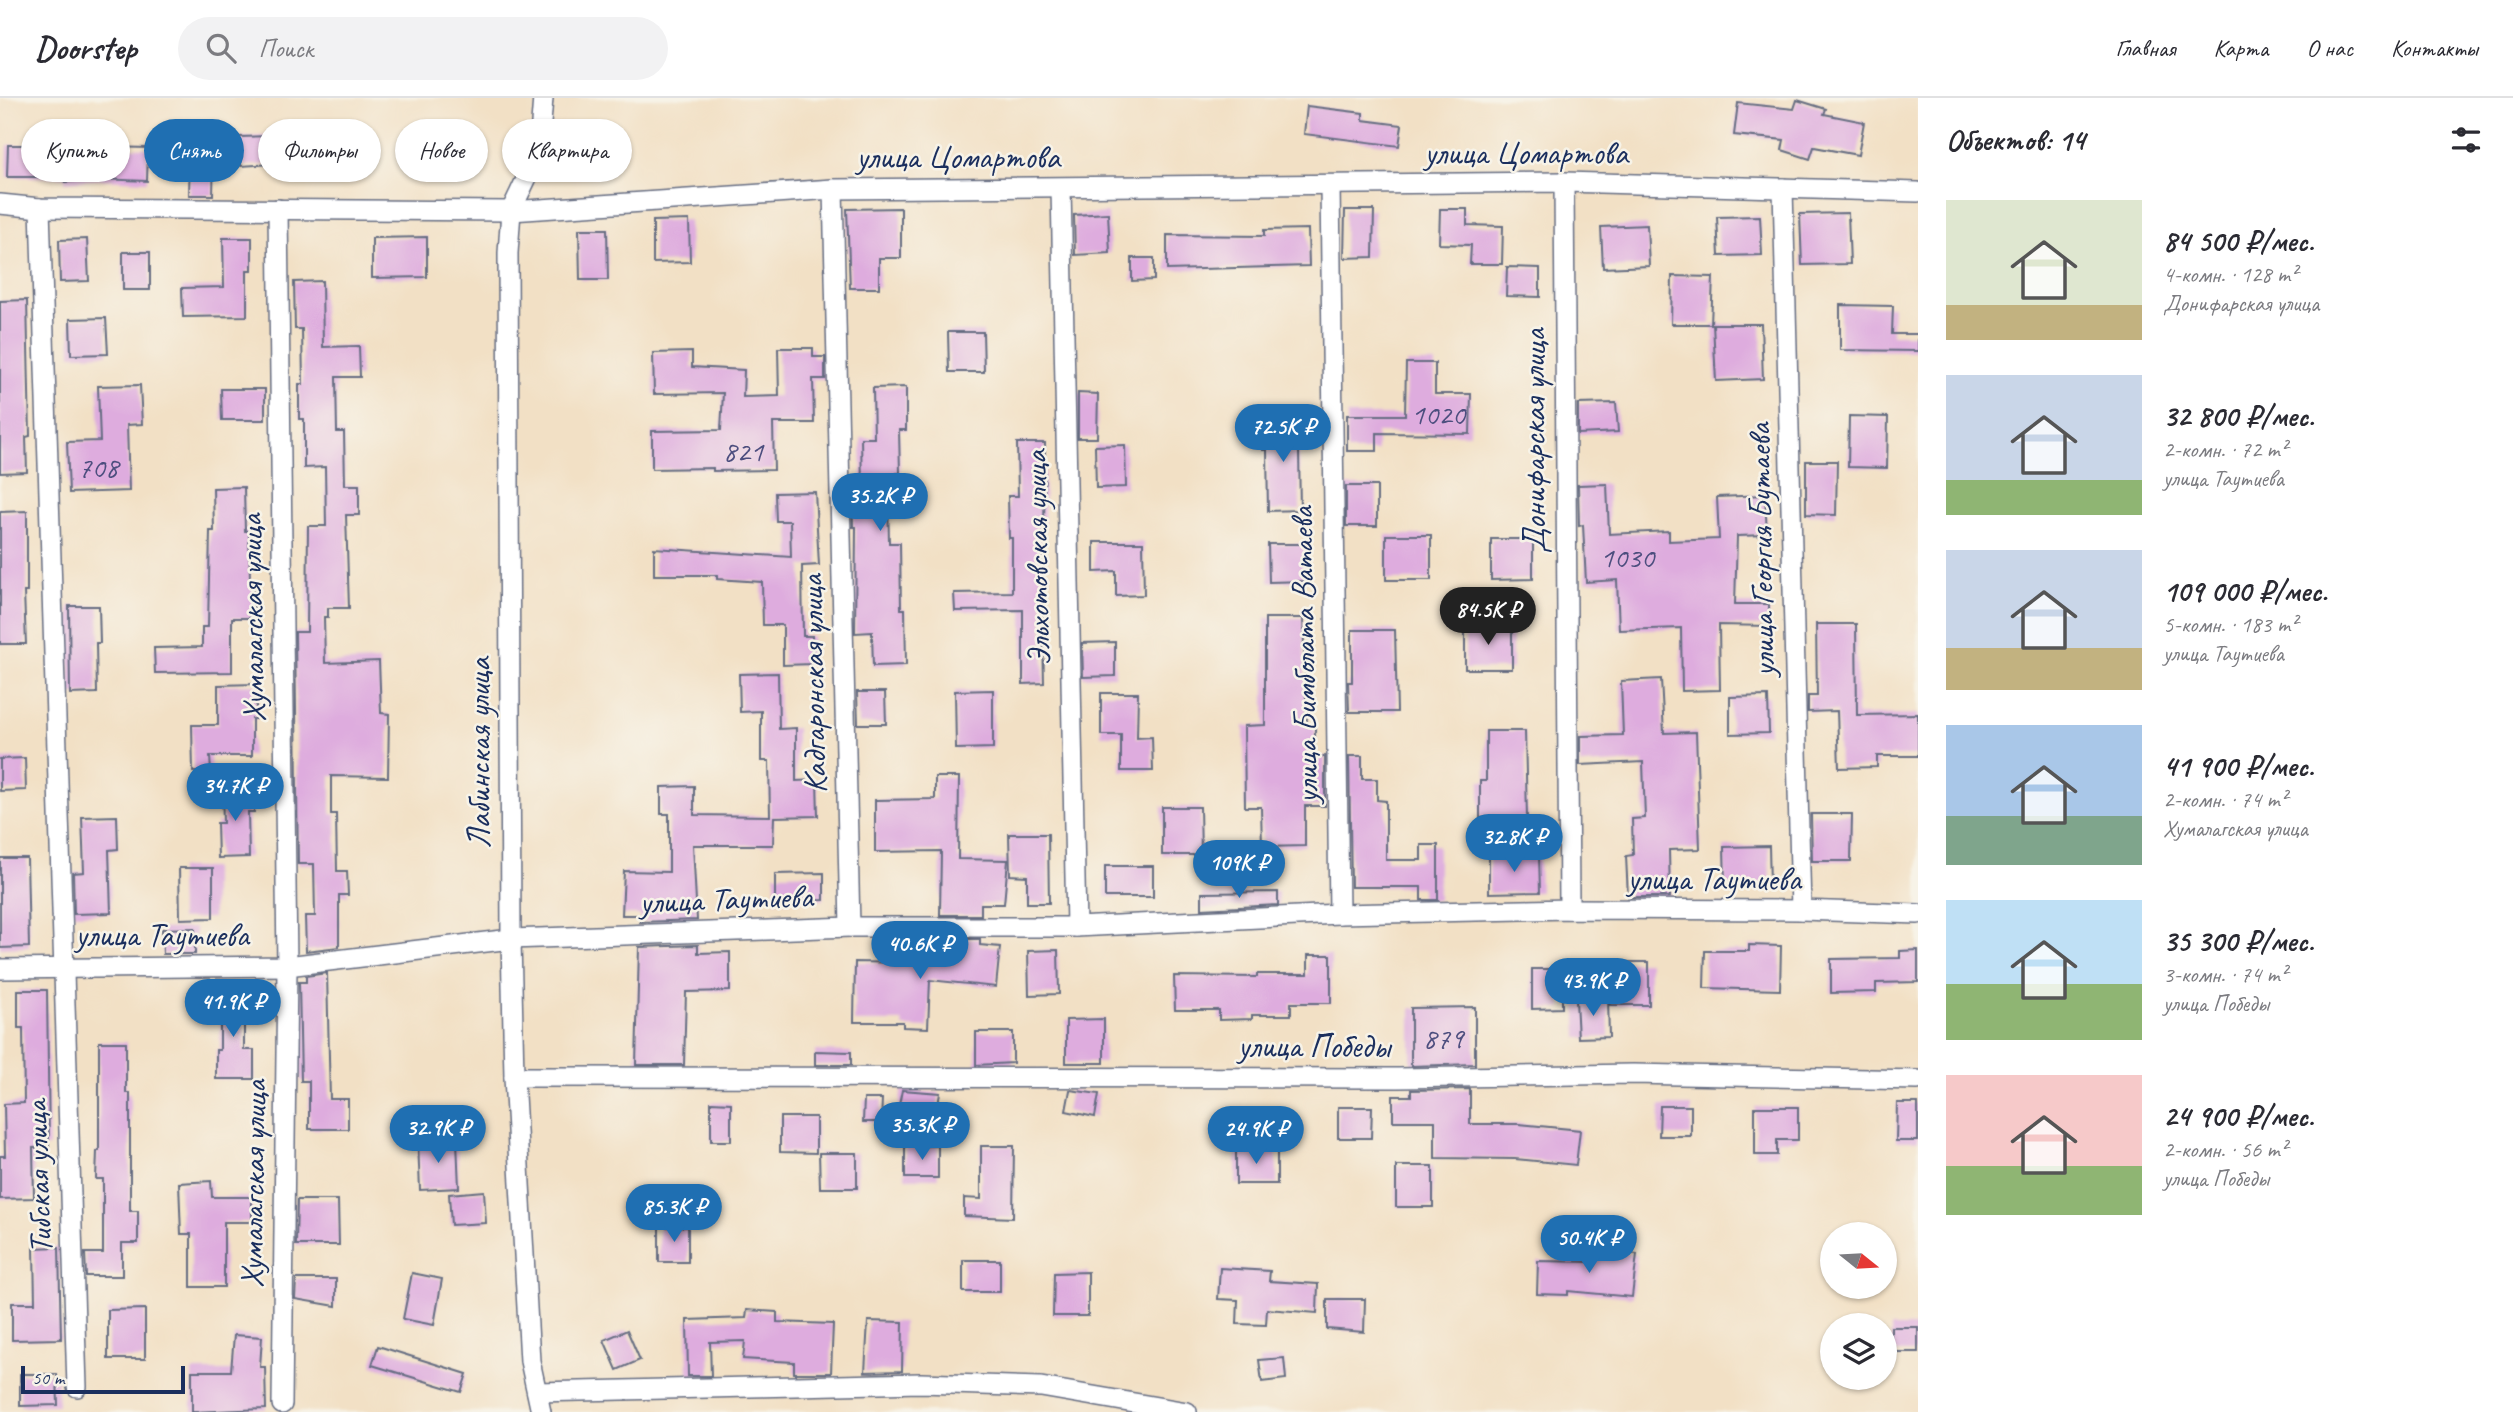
<!DOCTYPE html>
<html lang="ru">
<meta charset="utf-8">
<style>
body{margin:0;font-family:Caveat,sans-serif;background:#f2f2f3;color:#2b2b33;height:100vh;display:flex;flex-direction:column;font-size:26px;white-space:nowrap}
*{box-sizing:border-box;margin:0}
p{font-size:23px;color:#7c7c81}
.icon{flex:none;width:38px;height:38px;fill:none;stroke:currentColor;stroke-width:2;stroke-linecap:round;stroke-linejoin:round}
.map{position:relative;flex:1;overflow:hidden}
.drawer{display:flex;flex-direction:column;background:#fff;width:595px}
.drawer>*{flex:none}
.hud{position:absolute;left:21px;top:21px;width:665px;height:63px;display:flex;gap:14px}
.needle{width:46px;rotate:108deg}
.buttons{position:absolute;left:1820px;top:1124px;display:grid;gap:14px}
.buttons a{display:grid;place-items:center;width:77px;height:77px;border-radius:50%;background:#fff;box-shadow:0 2px 5px #0004;font-size:35px}
.scale{position:absolute;left:21px;bottom:18px;width:164px;box-sizing:border-box;padding-left:7px;border:4px solid #1b2f5e;border-top:0;font-size:19px;line-height:24px;white-space:nowrap;color:#1b2f5e;-webkit-text-stroke:5px #f7f3e8;paint-order:stroke}
.price{position:absolute;translate:-50% -60px;padding:0 16px;border-radius:24px;background:#1f6fb2;color:#fff;font-size:23px;line-height:46px;filter:drop-shadow(0 2px 4px #0008)}
.price::after{content:'';position:absolute;left:50%;top:42px;width:21px;height:16px;margin-left:-10px;background:inherit;clip-path:polygon(0 0,100% 0,50% 100%)}
.price.selected{background:#222;color:#fff}
ul{padding:0;list-style:none}
li{display:flex;align-items:center;gap:21px;height:175px;padding:0 28px}
li span{display:grid;place-items:center;flex:none;width:196px;height:140px;border-radius:0px;color:#555}
li>.icon{margin-inline-start:auto}
span .icon{width:84px;height:84px;fill:#fffc;stroke-width:1}
li b{font-size:30px}
h2{display:flex;justify-content:space-between;align-items:center;height:84px;padding:0 28px;font-size:30px}
.tag{padding:0 24px;border-radius:32px;background:#fff;box-shadow:0 2px 5px #0004;font-size:24px;line-height:63px}
.tag.selected{background:#1f6fb2;color:#fff}
header{display:flex;align-items:center;gap:42px;box-sizing:border-box;height:98px;padding:0 35px;background:#fff;border-bottom:2px solid #e1e1e2}
header strong{font-size:33px}
nav{display:flex;gap:38px;margin-inline-start:auto;font-size:24px}
.search{width:490px;height:63px;background:#f2f2f3;display:flex;align-items:center;gap:18px;box-sizing:border-box;padding:0 24px;border-radius:38px;color:#7c7c81;font-size:26px}
main{display:flex;flex:1;min-height:0}
.map>svg:first-child{display:block}
.building{fill:#deacde}
.lines{fill:none;stroke-linecap:round;stroke-linejoin:round}
.minor-casing{stroke:#666d82;stroke-width:22}
.minor{stroke:#fff;stroke-width:19}
.labels{text-anchor:middle;dominant-baseline:central;stroke-width:5;stroke-linejoin:round;paint-order:stroke}
.number-label{font-size:30px;fill:#4c4e7e}
.street-label{font-size:33px;fill:#1b2f5e;stroke:#f7f3e8}
</style>
<header>
<strong>Doorstep</strong>
<div class="search"><svg class="icon" aria-label="search" viewBox="0 0 24 24"><circle cx="10" cy="10" r="6"/><path d="M15 15l6 6"/></svg>Поиск</div>
<nav><a>Главная</a><a>Карта</a><a>О нас</a><a>Контакты</a></nav>
</header>
<main>
<div class="map">
<svg width="1918" height="1314" viewBox="0 0 1918 1314">
<rect width="100%" height="100%" fill="#f7f3e8"/>
<filter id="ink" filterUnits="userSpaceOnUse"><feTurbulence type="fractalNoise" baseFrequency=".0143" numOctaves="2"/><feDisplacementMap in="SourceGraphic" scale="14" xChannelSelector="R" yChannelSelector="G"/><feConvolveMatrix kernelMatrix="1 2 1 2 8 2 1 2 1" color-interpolation-filters="sRGB"/></filter>
<filter id="wash" filterUnits="userSpaceOnUse"><feTurbulence type="fractalNoise" baseFrequency=".00686" numOctaves="4" result="noise"/><feDisplacementMap in="SourceGraphic" scale="28" xChannelSelector="R" yChannelSelector="G"/><feGaussianBlur stdDeviation="1.57" result="paint"/><feColorMatrix in="noise" values="0 0 0 0 0 0 0 0 0 0 0 0 0 0 0 0 0 1.4 0 .05"/><feComposite in="paint" operator="in"/></filter>
<g filter="url(#wash)">
<rect width="100%" height="100%" fill="#f2e0c5"/>
<g id="blocks">
<g class="building">
<polygon points="1797,2 1826,11 1824,16 1864,24 1858,57 1814,49 1810,61 1782,52 1784,42 1734,37 1738,5 1794,11"/>
<polygon points="1307,8 1363,15 1363,22 1402,27 1399,48 1304,36"/>
<rect x="326" y="24" width="28" height="42"/>
<polygon points="270,38 272,66 241,68 239,39"/>
<polygon points="8,47 50,47 50,54 109,49 148,50 147,83 100,81 65,84 65,79 7,79"/>
<polygon points="190,57 214,58 213,97 189,97"/>
<polygon points="901,110 901,160 879,160 879,190 850,190 847,111"/>
<polygon points="1440,111 1467,111 1467,127 1503,128 1502,166 1470,166 1471,147 1439,146"/>
<polygon points="1345,112 1374,112 1373,159 1344,160"/>
<polygon points="1108,115 1110,155 1075,157 1074,117"/>
<polygon points="1848,115 1850,166 1802,167 1800,116"/>
<polygon points="1760,118 1762,157 1719,158 1717,119"/>
<polygon points="689,122 690,164 653,165 653,123"/>
<polygon points="1647,127 1649,168 1603,170 1601,129"/>
<polygon points="579,131 607,131 608,182 580,182"/>
<polygon points="1308,131 1309,168 1167,172 1167,137 1264,138 1264,132"/>
<polygon points="427,139 427,179 372,180 372,140"/>
<polygon points="223,140 252,140 252,172 247,172 247,218 183,219 182,190 224,189"/>
<polygon points="87,141 89,183 60,184 59,142"/>
<rect x="123" y="154" width="27" height="38"/>
<polygon points="1132,160 1154,160 1154,182 1132,183"/>
<polygon points="1507,169 1540,170 1540,199 1506,198"/>
<polygon points="1672,178 1713,179 1711,226 1671,226"/>
<polygon points="322,183 323,249 359,248 360,279 336,279 337,334 344,334 345,387 359,387 359,417 346,417 349,510 328,510 328,519 324,519 325,565 379,563 381,615 389,616 388,679 331,678 331,716 336,716 337,773 347,773 348,797 339,797 339,849 306,853 305,818 315,818 314,766 298,766 295,534 307,534 308,428 326,428 325,369 304,370 304,321 299,321 299,286 303,286 302,231 295,231 294,184"/>
<polygon points="27,202 30,338 26,339 27,374 0,375 0,203"/>
<polygon points="1840,207 1893,208 1892,236 1918,236 1918,253 1840,252"/>
<polygon points="106,220 108,256 71,257 70,221"/>
<polygon points="1713,226 1761,226 1763,281 1716,283"/>
<polygon points="948,234 983,234 984,274 949,274"/>
<polygon points="778,250 813,250 813,259 825,259 825,281 813,281 814,325 773,325 774,372 713,373 713,370 652,371 652,333 721,332 723,295 654,296 653,255 692,254 692,269 744,272 743,299 779,298"/>
<polygon points="1406,265 1435,265 1435,296 1471,296 1470,336 1377,335 1377,353 1347,353 1347,317 1405,317"/>
<polygon points="140,287 142,326 127,327 129,393 69,395 67,344 100,343 98,288"/>
<polygon points="906,289 906,332 899,332 900,375 897,375 897,401 888,401 889,445 900,445 901,511 905,511 906,567 873,568 872,534 855,535 856,429 853,429 852,386 862,386 861,340 874,340 873,290"/>
<polygon points="221,291 265,291 265,322 222,322"/>
<polygon points="1078,295 1098,296 1097,340 1078,340"/>
<polygon points="1616,305 1618,334 1578,336 1578,306"/>
<polygon points="1849,318 1888,319 1887,370 1848,369"/>
<polygon points="1262,325 1304,325 1304,351 1299,351 1300,412 1268,413 1267,352 1263,352"/>
<polygon points="1017,345 1045,345 1044,439 1041,439 1044,585 1023,586 1023,512 955,513 954,495 1012,494 1012,440 1009,440 1008,398 1018,398"/>
<polygon points="1125,347 1126,389 1096,390 1095,348"/>
<polygon points="1806,363 1837,363 1836,417 1806,416"/>
<polygon points="1607,386 1609,436 1669,433 1669,443 1719,441 1717,399 1765,397 1767,437 1737,438 1735,506 1769,506 1769,528 1719,527 1720,592 1682,593 1681,530 1619,532 1617,482 1586,484 1583,427 1579,428 1578,387"/>
<rect x="1346" y="388" width="31" height="40"/>
<polygon points="244,389 245,433 249,433 250,484 253,483 254,520 232,520 232,574 155,575 154,550 202,549 202,529 208,529 210,433 214,433 213,390"/>
<polygon points="815,394 819,467 802,468 803,538 812,538 813,566 783,567 783,527 763,527 762,484 717,481 717,477 654,477 654,450 791,459 790,423 776,423 775,395"/>
<polygon points="27,413 27,494 24,494 26,546 0,546 0,414"/>
<rect x="1386" y="437" width="45" height="45"/>
<polygon points="1491,441 1533,441 1533,481 1491,482"/>
<polygon points="1094,444 1143,444 1144,497 1116,498 1116,473 1094,474"/>
<polygon points="1268,446 1307,446 1307,483 1269,484"/>
<polygon points="69,508 99,508 100,545 96,545 97,595 70,596"/>
<polygon points="1265,520 1303,520 1307,627 1315,627 1315,659 1325,658 1325,708 1305,708 1305,748 1262,749 1261,709 1245,709 1244,628 1265,627"/>
<polygon points="1816,526 1856,526 1857,617 1918,616 1918,658 1877,658 1877,669 1839,670 1837,613 1808,614 1808,598 1817,598"/>
<rect x="1465" y="527" width="47" height="44"/>
<polygon points="1352,532 1395,532 1397,614 1349,614 1348,584 1352,584"/>
<polygon points="1115,544 1115,578 1083,579 1082,545"/>
<polygon points="778,575 779,631 796,630 796,683 817,682 818,718 774,719 773,747 693,747 697,822 640,824 640,817 622,817 624,773 669,774 669,716 661,716 661,689 694,688 694,717 770,718 769,663 761,663 761,613 740,614 739,576"/>
<polygon points="1661,581 1664,635 1696,634 1700,751 1669,752 1670,799 1628,799 1626,758 1633,757 1632,721 1645,720 1643,664 1580,667 1580,638 1623,637 1621,583"/>
<polygon points="256,586 256,621 252,621 252,658 210,658 211,674 193,674 192,627 218,627 218,587"/>
<polygon points="993,592 993,650 956,651 955,593"/>
<polygon points="857,594 885,594 886,626 858,626"/>
<polygon points="1101,595 1138,595 1137,640 1152,639 1153,673 1121,673 1121,637 1101,637"/>
<polygon points="1768,598 1769,635 1730,636 1730,599"/>
<polygon points="1486,633 1525,633 1527,720 1480,720 1480,683 1486,683"/>
<polygon points="1349,658 1362,658 1362,681 1377,681 1377,702 1386,703 1386,762 1421,762 1421,747 1438,747 1438,802 1421,802 1421,789 1351,789"/>
<polygon points="25,660 26,692 0,693 0,661"/>
<polygon points="935,679 959,679 958,761 1008,762 1004,806 981,806 981,817 940,817 941,753 875,754 875,702 935,701"/>
<polygon points="222,691 254,691 254,714 248,714 249,759 218,760 217,725 223,725"/>
<polygon points="1162,709 1200,709 1201,757 1162,757"/>
<polygon points="1811,716 1852,716 1851,763 1812,763"/>
<polygon points="117,718 118,751 109,752 111,815 74,816 73,775 84,774 82,719"/>
<polygon points="1009,736 1048,736 1049,805 1027,805 1027,778 1010,777"/>
<polygon points="1769,748 1770,786 1725,787 1724,749"/>
<polygon points="1539,757 1540,794 1489,795 1489,758"/>
<polygon points="0,760 27,760 29,849 0,850"/>
<rect x="1105" y="768" width="48" height="31"/>
<polygon points="179,770 213,770 213,820 180,821"/>
<polygon points="824,775 824,802 775,803 775,776"/>
<polygon points="1278,794 1278,807 1202,811 1202,795"/>
<polygon points="195,830 195,856 163,856 162,831"/>
<polygon points="940,841 980,841 980,847 1000,849 996,889 930,882 928,930 903,929 903,924 854,924 855,864 906,865 906,855 936,856 937,842"/>
<polygon points="698,847 698,855 730,854 730,893 686,894 684,967 636,967 639,849"/>
<polygon points="1749,847 1781,848 1780,892 1704,890 1705,853 1749,853"/>
<polygon points="1058,852 1059,896 1029,897 1028,853"/>
<polygon points="1918,852 1918,884 1876,885 1876,894 1831,895 1831,861 1900,860 1900,853"/>
<polygon points="1308,857 1331,857 1331,905 1291,905 1291,917 1252,917 1252,921 1219,922 1219,912 1175,912 1174,878 1257,879 1257,876 1308,876"/>
<polygon points="1609,864 1649,864 1649,907 1610,907"/>
<polygon points="1532,871 1562,871 1562,910 1532,911"/>
<polygon points="327,875 330,1001 348,1001 348,1031 309,1031 309,983 301,983 299,884 306,884 306,878"/>
<polygon points="18,892 47,892 49,1049 33,1050 34,1100 0,1101 0,1058 5,1058 4,1006 24,1005 23,930 18,930"/>
<polygon points="220,892 244,892 244,952 254,952 254,981 216,981 216,952 220,952"/>
<polygon points="1608,900 1609,939 1578,940 1576,902"/>
<polygon points="1475,909 1475,966 1411,968 1411,910"/>
<polygon points="1104,921 1104,965 1066,965 1066,922"/>
<polygon points="976,934 1013,934 1013,965 976,967"/>
<polygon points="99,944 126,944 126,995 130,995 130,1113 138,1113 138,1145 122,1145 122,1178 86,1178 85,1155 103,1155 103,1081 96,1081 97,1053 99,1053"/>
<polygon points="815,953 851,954 851,967 815,967"/>
<polygon points="1470,991 1470,1026 1519,1026 1580,1032 1576,1067 1515,1061 1435,1060 1435,1023 1393,1023 1393,998 1411,998 1411,992"/>
<polygon points="902,992 940,995 937,1013 899,1007"/>
<polygon points="1070,992 1099,996 1095,1019 1066,1013"/>
<polygon points="864,1001 882,1001 881,1024 863,1024"/>
<polygon points="711,1004 731,1005 731,1043 711,1043"/>
<polygon points="1897,1005 1918,1005 1918,1043 1896,1043"/>
<polygon points="1660,1008 1691,1008 1691,1038 1659,1038"/>
<polygon points="1338,1009 1372,1009 1371,1040 1338,1040"/>
<polygon points="1755,1009 1798,1009 1798,1042 1777,1042 1777,1057 1755,1057"/>
<polygon points="780,1019 816,1019 816,1055 780,1054"/>
<polygon points="457,1043 459,1090 420,1092 418,1044"/>
<rect x="905" y="1048" width="33" height="32"/>
<polygon points="981,1048 1014,1048 1013,1120 964,1118 964,1100 981,1101"/>
<rect x="1236" y="1050" width="41" height="36"/>
<polygon points="819,1055 857,1055 857,1090 820,1090"/>
<rect x="1396" y="1068" width="37" height="41"/>
<polygon points="211,1083 212,1099 252,1099 252,1124 224,1124 224,1189 191,1189 191,1136 181,1136 179,1085"/>
<polygon points="484,1093 486,1125 451,1127 449,1096"/>
<polygon points="297,1102 338,1102 339,1147 296,1147"/>
<rect x="659" y="1129" width="29" height="35"/>
<polygon points="59,1149 61,1241 12,1242 12,1205 35,1205 34,1150"/>
<polygon points="1592,1152 1637,1156 1632,1199 1568,1193 1568,1197 1537,1196 1538,1163 1590,1164"/>
<rect x="963" y="1162" width="37" height="32"/>
<polygon points="1220,1170 1270,1173 1269,1183 1318,1186 1317,1215 1267,1211 1266,1227 1237,1226 1238,1202 1218,1201"/>
<polygon points="1088,1174 1088,1218 1053,1218 1054,1175"/>
<polygon points="412,1175 442,1181 434,1227 403,1221"/>
<polygon points="296,1181 336,1181 336,1208 295,1201"/>
<polygon points="1327,1201 1365,1201 1364,1234 1327,1231"/>
<polygon points="145,1211 145,1261 108,1261 108,1212"/>
<polygon points="747,1212 777,1214 777,1224 833,1226 831,1275 794,1275 794,1264 743,1261 745,1243 710,1244 711,1278 688,1278 687,1222 746,1220"/>
<polygon points="868,1223 903,1224 902,1273 865,1274"/>
<rect x="1891" y="1229" width="27" height="25"/>
<polygon points="627,1232 640,1262 617,1272 604,1242"/>
<polygon points="234,1237 262,1239 260,1269 265,1269 266,1311 192,1314 192,1273 231,1273"/>
<polygon points="378,1248 467,1276 461,1294 372,1267"/>
<polygon points="1284,1260 1286,1281 1262,1284 1259,1262"/>
<polygon points="20,1276 57,1276 58,1307 20,1308"/>
</g>
</g>
</g>
<g filter="url(#ink)">
<use href="#blocks" fill-opacity="0" stroke="#666d82" stroke-width="2"/>
<g class="lines">
<g class="minor-casing">
<g id="minor">
<polyline points="1564,84 1569,811"/>
<polyline points="1330,87 1339,816"/>
<polyline points="1061,90 1076,829"/>
<polyline points="1783,90 1801,812"/>
<polyline points="833,91 850,829"/>
<polyline points="0,106 40,110 511,113 833,91 1564,84 1918,94"/>
<polyline points="40,110 77,1289"/>
<polyline points="278,111 287,868 282,1306"/>
<polyline points="0,871 287,868 511,841 850,829 1076,829 1339,816 1569,811 1801,812 1918,816"/>
<polyline points="514,979 1398,980 1633,976 1918,982"/>
<polyline points="537,1294 921,1285 1041,1289 1187,1314"/>
<polyline points="541,1314 530,1263 514,979 511,841 508,155 511,113 530,73 539,50 543,0"/>
</g>
</g>
<use href="#minor" class="minor"/>
</g>
</g>
<g class="labels">
<g class="number-label">
<text x="1438" y="316">1020</text>
<text x="743" y="353">821</text>
<text x="98" y="369">708</text>
<text x="1627" y="459">1030</text>
<text x="1443" y="940">879</text>
</g>
<g class="street-label">
<text x="1526" y="55">улица Цомартова</text>
<text x="958" y="59">улица Цомартова</text>
<text transform="translate(1534 343) rotate(-90)">Донифарская улица</text>
<text transform="translate(1761 452) rotate(-91)">улица Георгия Бутаева</text>
<text transform="translate(1037 460) rotate(-91)">Эльхотовская улица</text>
<text transform="translate(252 520) rotate(-91)">Хумалагская улица</text>
<text transform="translate(1304 557) rotate(-91)">улица Бимболата Ватаева</text>
<text transform="translate(813 586) rotate(-91)">Кадгаронская улица</text>
<text transform="translate(479 655) rotate(-90)">Лабинская улица</text>
<text x="1714" y="781">улица Таутиева</text>
<text transform="translate(726 801) rotate(-2)">улица Таутиева</text>
<text x="162" y="837">улица Таутиева</text>
<text x="1314" y="948">улица Победы</text>
<text transform="translate(38 1079) rotate(-92)">Тибская улица</text>
<text transform="translate(253 1086) rotate(-89)">Хумалагская улица</text>
</g>
</g>
</svg>
<div class="buttons">
<a><svg class="needle" viewBox="-14 -14 28 28"><path d="M0-13l5 13h-10z" fill="#e53935"/><path d="M0 13l5-13h-10z" fill="#7c7c81"/></svg></a>
<a><svg class="icon" aria-label="layers" viewBox="0 0 24 24"><path d="M12 4l9 5-9 5-9-5zM3 14l9 5 9-5"/></svg></a>
</div>
<div class="scale">50 m</div>
<b class="price" style="left:1283px;top:366px">72.5K ₽</b>
<b class="price" style="left:880px;top:435px">35.2K ₽</b>
<b class="price selected" style="left:1488px;top:549px">84.5K ₽</b>
<b class="price" style="left:235px;top:725px">34.7K ₽</b>
<b class="price" style="left:1514px;top:776px">32.8K ₽</b>
<b class="price" style="left:1239px;top:802px">109K ₽</b>
<b class="price" style="left:920px;top:883px">40.6K ₽</b>
<b class="price" style="left:1593px;top:920px">43.9K ₽</b>
<b class="price" style="left:233px;top:941px">41.9K ₽</b>
<b class="price" style="left:922px;top:1064px">35.3K ₽</b>
<b class="price" style="left:438px;top:1067px">32.9K ₽</b>
<b class="price" style="left:1256px;top:1068px">24.9K ₽</b>
<b class="price" style="left:674px;top:1146px">85.3K ₽</b>
<b class="price" style="left:1589px;top:1177px">50.4K ₽</b>
<div class="hud">
<a class="tag">Купить</a>
<a class="tag selected">Снять</a>
<a class="tag">Фильтры</a>
<a class="tag">Новое</a>
<a class="tag">Квартира</a>
</div>
</div>
<section class="drawer">
<h2>Объектов: 14<svg class="icon" aria-label="filters" viewBox="0 0 24 24"><path d="M4 7h16M4 17h16"/><circle cx="9" cy="7" r="2"/><circle cx="15" cy="17" r="2"/></svg></h2>
<ul>
<li><span style="background:linear-gradient(#dfe7d0 75%,#c2b280 0)"><svg class="icon" aria-label="home" viewBox="0 0 24 24"><path d="M3 11l9-7 9 7M6 9v11h12V9"/></svg></span><div><b>84 500 ₽/мес.</b><p>4-комн. · 128 m²</p><p>Донифарская улица</p></div></li>
<li><span style="background:linear-gradient(#c9d6e8 75%,#8fb573 0)"><svg class="icon" aria-label="home" viewBox="0 0 24 24"><path d="M3 11l9-7 9 7M6 9v11h12V9"/></svg></span><div><b>32 800 ₽/мес.</b><p>2-комн. · 72 m²</p><p>улица Таутиева</p></div></li>
<li><span style="background:linear-gradient(#c9d6e8 70%,#c2b280 0)"><svg class="icon" aria-label="home" viewBox="0 0 24 24"><path d="M3 11l9-7 9 7M6 9v11h12V9"/></svg></span><div><b>109 000 ₽/мес.</b><p>5-комн. · 183 m²</p><p>улица Таутиева</p></div></li>
<li><span style="background:linear-gradient(#a9c7e8 65%,#7fa58c 0)"><svg class="icon" aria-label="home" viewBox="0 0 24 24"><path d="M3 11l9-7 9 7M6 9v11h12V9"/></svg></span><div><b>41 900 ₽/мес.</b><p>2-комн. · 74 m²</p><p>Хумалагская улица</p></div></li>
<li><span style="background:linear-gradient(#bfe0f5 60%,#8fb573 0)"><svg class="icon" aria-label="home" viewBox="0 0 24 24"><path d="M3 11l9-7 9 7M6 9v11h12V9"/></svg></span><div><b>35 300 ₽/мес.</b><p>3-комн. · 74 m²</p><p>улица Победы</p></div></li>
<li><span style="background:linear-gradient(#f6c9c9 65%,#8fb573 0)"><svg class="icon" aria-label="home" viewBox="0 0 24 24"><path d="M3 11l9-7 9 7M6 9v11h12V9"/></svg></span><div><b>24 900 ₽/мес.</b><p>2-комн. · 56 m²</p><p>улица Победы</p></div></li>
</ul>
</section>
</main>
